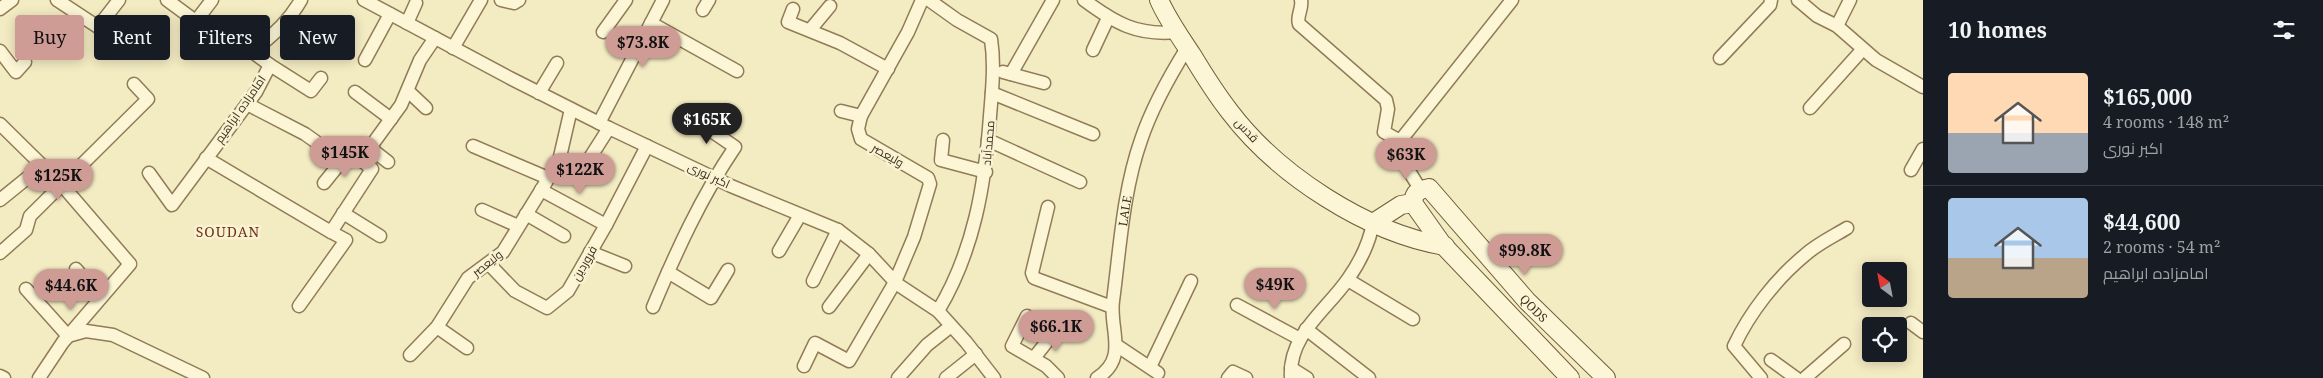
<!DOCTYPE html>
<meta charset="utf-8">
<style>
body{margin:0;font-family:"Noto Serif",Cairo,serif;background:#20242c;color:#f1f3f6;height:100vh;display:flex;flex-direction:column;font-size:19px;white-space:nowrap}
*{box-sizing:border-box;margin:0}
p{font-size:16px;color:#9ea1a6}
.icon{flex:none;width:28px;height:28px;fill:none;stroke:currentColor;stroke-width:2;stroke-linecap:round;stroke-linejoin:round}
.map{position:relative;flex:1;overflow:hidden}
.sheet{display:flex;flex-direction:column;background:#171b24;width:400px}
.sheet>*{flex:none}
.guide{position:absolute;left:15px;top:15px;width:475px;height:45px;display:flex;gap:10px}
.needle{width:32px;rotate:328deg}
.tools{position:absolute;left:1862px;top:262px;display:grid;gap:10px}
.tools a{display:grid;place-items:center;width:45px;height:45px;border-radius:5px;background:#171b24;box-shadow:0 2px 12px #0003;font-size:25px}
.price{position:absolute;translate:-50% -42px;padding:0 11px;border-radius:18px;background:#cf9b95;color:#111;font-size:16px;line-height:32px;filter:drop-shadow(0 1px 2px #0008)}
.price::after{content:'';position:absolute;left:50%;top:30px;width:15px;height:11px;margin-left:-8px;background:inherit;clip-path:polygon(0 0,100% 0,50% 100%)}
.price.current{background:#222;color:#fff}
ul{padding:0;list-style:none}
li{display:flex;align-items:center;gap:15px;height:125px;padding:0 25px}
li+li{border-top:1px solid #363941}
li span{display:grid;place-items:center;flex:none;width:140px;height:100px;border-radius:5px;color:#555}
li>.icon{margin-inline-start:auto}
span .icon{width:60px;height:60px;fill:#fffc;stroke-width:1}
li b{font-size:21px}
h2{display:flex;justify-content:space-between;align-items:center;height:60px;padding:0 25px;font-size:21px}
.chip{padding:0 18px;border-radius:5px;background:#171b24;box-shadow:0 2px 12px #0003;font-size:18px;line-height:45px}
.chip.current{background:#cf9b95;color:#111}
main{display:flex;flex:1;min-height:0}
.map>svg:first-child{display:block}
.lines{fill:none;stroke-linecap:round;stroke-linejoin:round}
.minor-casing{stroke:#907c57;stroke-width:15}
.secondary-casing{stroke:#715d3a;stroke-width:20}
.minor{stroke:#fcf6d7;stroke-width:12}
.secondary{stroke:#fcf6d7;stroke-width:18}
.labels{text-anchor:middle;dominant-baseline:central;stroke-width:5;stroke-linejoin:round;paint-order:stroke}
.street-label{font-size:12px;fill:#3e311d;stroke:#f9f3d3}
.neighbourhood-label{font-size:14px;letter-spacing:1px;fill:#6f3417;stroke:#f9f3d3}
</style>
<main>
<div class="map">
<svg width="1923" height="378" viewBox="0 0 1923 378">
<rect width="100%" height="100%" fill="#f3ebc2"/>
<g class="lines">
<g class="minor-casing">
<g id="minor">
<polyline points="57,0 98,27 119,0"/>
<polyline points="364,0 510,78 609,128 731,186 838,230 869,254 897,284 938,311 966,342 994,378"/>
<polyline points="501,0 514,3 519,0"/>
<path d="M929,0L957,20L991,39C995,65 992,91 990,116C985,185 974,251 938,311"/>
<path d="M1084,0C1115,23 1137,36 1177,32"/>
<path d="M1301,0C1303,9 1296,16 1299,24L1386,100L1388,109L1384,132L1400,141"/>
<polyline points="1798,0 1817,16 1837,26 1876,60 1923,87"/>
<polyline points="0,9 12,0"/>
<polyline points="793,9 788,22 840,43 888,69"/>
<polyline points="703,10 709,0"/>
<polyline points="196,21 212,0"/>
<polyline points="407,23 416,3"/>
<polyline points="651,23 737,71"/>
<polyline points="1837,26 1850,0"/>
<polyline points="810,30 830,6"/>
<polyline points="603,32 626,0"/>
<polyline points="453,48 481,0"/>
<polyline points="1093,50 1108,18"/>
<polyline points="0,51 16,72 25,62"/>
<path d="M252,51C272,37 289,21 301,0"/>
<polyline points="1720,58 1770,5 1771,0"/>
<polyline points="365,60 390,14"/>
<polyline points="270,65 311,91 321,78"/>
<polyline points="1003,72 1044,83"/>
<polyline points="1011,74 1053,0"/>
<polyline points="408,91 426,108"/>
<polyline points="355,92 391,119"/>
<polyline points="539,93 557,63"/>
<polyline points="992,93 1093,134"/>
<polyline points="1810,108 1863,49"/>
<polyline points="841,111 861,116"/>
<polyline points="599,123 663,0"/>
<polyline points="0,124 62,185 130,264 63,342 39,378"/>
<polyline points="943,140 941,160 986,172"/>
<polyline points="988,140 1080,182"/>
<polyline points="1400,141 1512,0"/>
<polyline points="1400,141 1406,166 1420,189"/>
<polyline points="473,146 548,178"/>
<polyline points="370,148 388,162"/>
<polyline points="206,158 331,232 372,169 361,160 333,154 305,134 247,104"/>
<polyline points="361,160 401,105 420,60 435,38"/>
<polyline points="1911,170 1923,149"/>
<polyline points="149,173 172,205 256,92 270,65 243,45 224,42 167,0"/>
<polyline points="577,178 609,128"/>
<polyline points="324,183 345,157"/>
<polyline points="541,190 606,225"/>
<polyline points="0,200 42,166"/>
<polyline points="1048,207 1032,273 1034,278 1112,307"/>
<polyline points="482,210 518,226"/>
<polyline points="343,213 380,236"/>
<polyline points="526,214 564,236"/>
<polyline points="779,251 800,215"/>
<polyline points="590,252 625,266"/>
<polyline points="0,253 26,230 30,216 148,99 134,84"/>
<polyline points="489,264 515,291 547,308 568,291 606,225 647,146"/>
<polyline points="76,269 100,298"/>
<polyline points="668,272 711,298 728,270"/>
<polyline points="1348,280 1413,319"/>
<polyline points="813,281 838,230"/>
<polyline points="26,289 68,336 86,331 113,335 203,378"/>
<polyline points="1237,305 1300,339"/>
<polyline points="299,306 346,240 331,232"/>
<path d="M653,307C676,252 701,197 735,147L688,115"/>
<polyline points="829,307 869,254"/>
<polyline points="1027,316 1012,346 1046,366 1058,378"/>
<polyline points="1911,323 1923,332"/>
<polyline points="437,327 467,348"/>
<polyline points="1306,329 1369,378"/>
<polyline points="1116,345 1158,373"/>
<polyline points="410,355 437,327 468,278 503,252 559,161 571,109"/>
<polyline points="1034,358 1056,330"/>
<polyline points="1771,360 1796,378"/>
<polyline points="804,366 815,343 849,361 895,282 914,237 930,184 928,178 861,139 858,129 861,116 908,32 922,0"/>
<polyline points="1150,367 1191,281"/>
<polyline points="1291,368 1307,378"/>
<polyline points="0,376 4,378"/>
<polyline points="898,378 927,345 951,326"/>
<polyline points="946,378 976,354"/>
<path id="s1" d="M1097,378C1129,358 1109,329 1113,301C1120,248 1123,191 1141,140C1152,107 1169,77 1187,48"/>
<polyline points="1228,378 1233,372 1246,378"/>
<path d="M1291,378C1288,335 1326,311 1348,279C1360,262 1369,244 1373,223"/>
<path d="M1761,378L1734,346C1750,312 1776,279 1805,255C1817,244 1834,236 1847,228"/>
<polyline points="1805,378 1844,344"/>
</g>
</g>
<g class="secondary-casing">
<g id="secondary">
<path d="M1159,0C1168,20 1180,37 1192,55C1204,75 1216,94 1230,112C1278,175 1367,233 1445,246"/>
<path id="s2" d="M1413,203C1414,192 1418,190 1429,188L1527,301L1606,378"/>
<polyline points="1413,203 1442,244 1570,378"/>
<polyline points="1373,223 1401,205 1413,203"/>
</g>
</g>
<use href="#minor" class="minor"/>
<use href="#secondary" class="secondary"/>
</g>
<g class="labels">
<g class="street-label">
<text transform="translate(240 109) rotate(-55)">امامزاده ابراهیم</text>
<text transform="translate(1247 130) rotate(47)">قدس</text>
<text transform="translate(988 143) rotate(-85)">محمدآباد</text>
<text transform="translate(888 155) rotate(30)">ولیعصر</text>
<text transform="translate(709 175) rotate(25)">اکبر نوری</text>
<text stroke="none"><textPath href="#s1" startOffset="175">LALE</textPath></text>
<text transform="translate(487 263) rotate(-38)">ولیعصر</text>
<text transform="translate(584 263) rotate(-60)">فروردین</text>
<text stroke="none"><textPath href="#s2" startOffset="184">QODS</textPath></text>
</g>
<g class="neighbourhood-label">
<text x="228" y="231">SOUDAN</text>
</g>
</g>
</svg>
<div class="tools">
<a><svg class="needle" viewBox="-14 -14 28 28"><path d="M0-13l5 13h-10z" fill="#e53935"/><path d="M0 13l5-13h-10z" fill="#9ea1a6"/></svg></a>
<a><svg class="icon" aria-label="locate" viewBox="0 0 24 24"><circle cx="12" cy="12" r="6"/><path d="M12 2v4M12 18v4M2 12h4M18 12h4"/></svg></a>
</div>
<b class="price" style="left:643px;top:68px">$73.8K</b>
<b class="price current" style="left:707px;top:145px">$165K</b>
<b class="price" style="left:345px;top:178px">$145K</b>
<b class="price" style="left:1406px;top:180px">$63K</b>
<b class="price" style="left:580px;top:195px">$122K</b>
<b class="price" style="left:58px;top:201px">$125K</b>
<b class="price" style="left:1525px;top:276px">$99.8K</b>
<b class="price" style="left:1275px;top:310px">$49K</b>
<b class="price" style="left:71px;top:311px">$44.6K</b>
<b class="price" style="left:1056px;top:352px">$66.1K</b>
<div class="guide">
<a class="chip current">Buy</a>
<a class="chip">Rent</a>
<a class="chip">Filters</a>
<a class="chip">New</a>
</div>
</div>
<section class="sheet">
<h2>10 homes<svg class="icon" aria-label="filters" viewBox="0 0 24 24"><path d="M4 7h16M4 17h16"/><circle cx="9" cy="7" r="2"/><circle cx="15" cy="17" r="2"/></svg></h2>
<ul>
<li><span style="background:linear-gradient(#ffd9b3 60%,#9aa5b1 0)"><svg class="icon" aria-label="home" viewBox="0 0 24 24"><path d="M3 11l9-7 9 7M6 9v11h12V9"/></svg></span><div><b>$165,000</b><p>4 rooms · 148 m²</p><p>اکبر نوری</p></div></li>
<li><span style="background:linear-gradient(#a9c7e8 60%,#b9a48a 0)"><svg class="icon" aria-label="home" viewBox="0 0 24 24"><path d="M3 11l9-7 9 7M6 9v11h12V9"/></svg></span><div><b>$44,600</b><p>2 rooms · 54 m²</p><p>امامزاده ابراهیم</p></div></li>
</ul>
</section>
</main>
